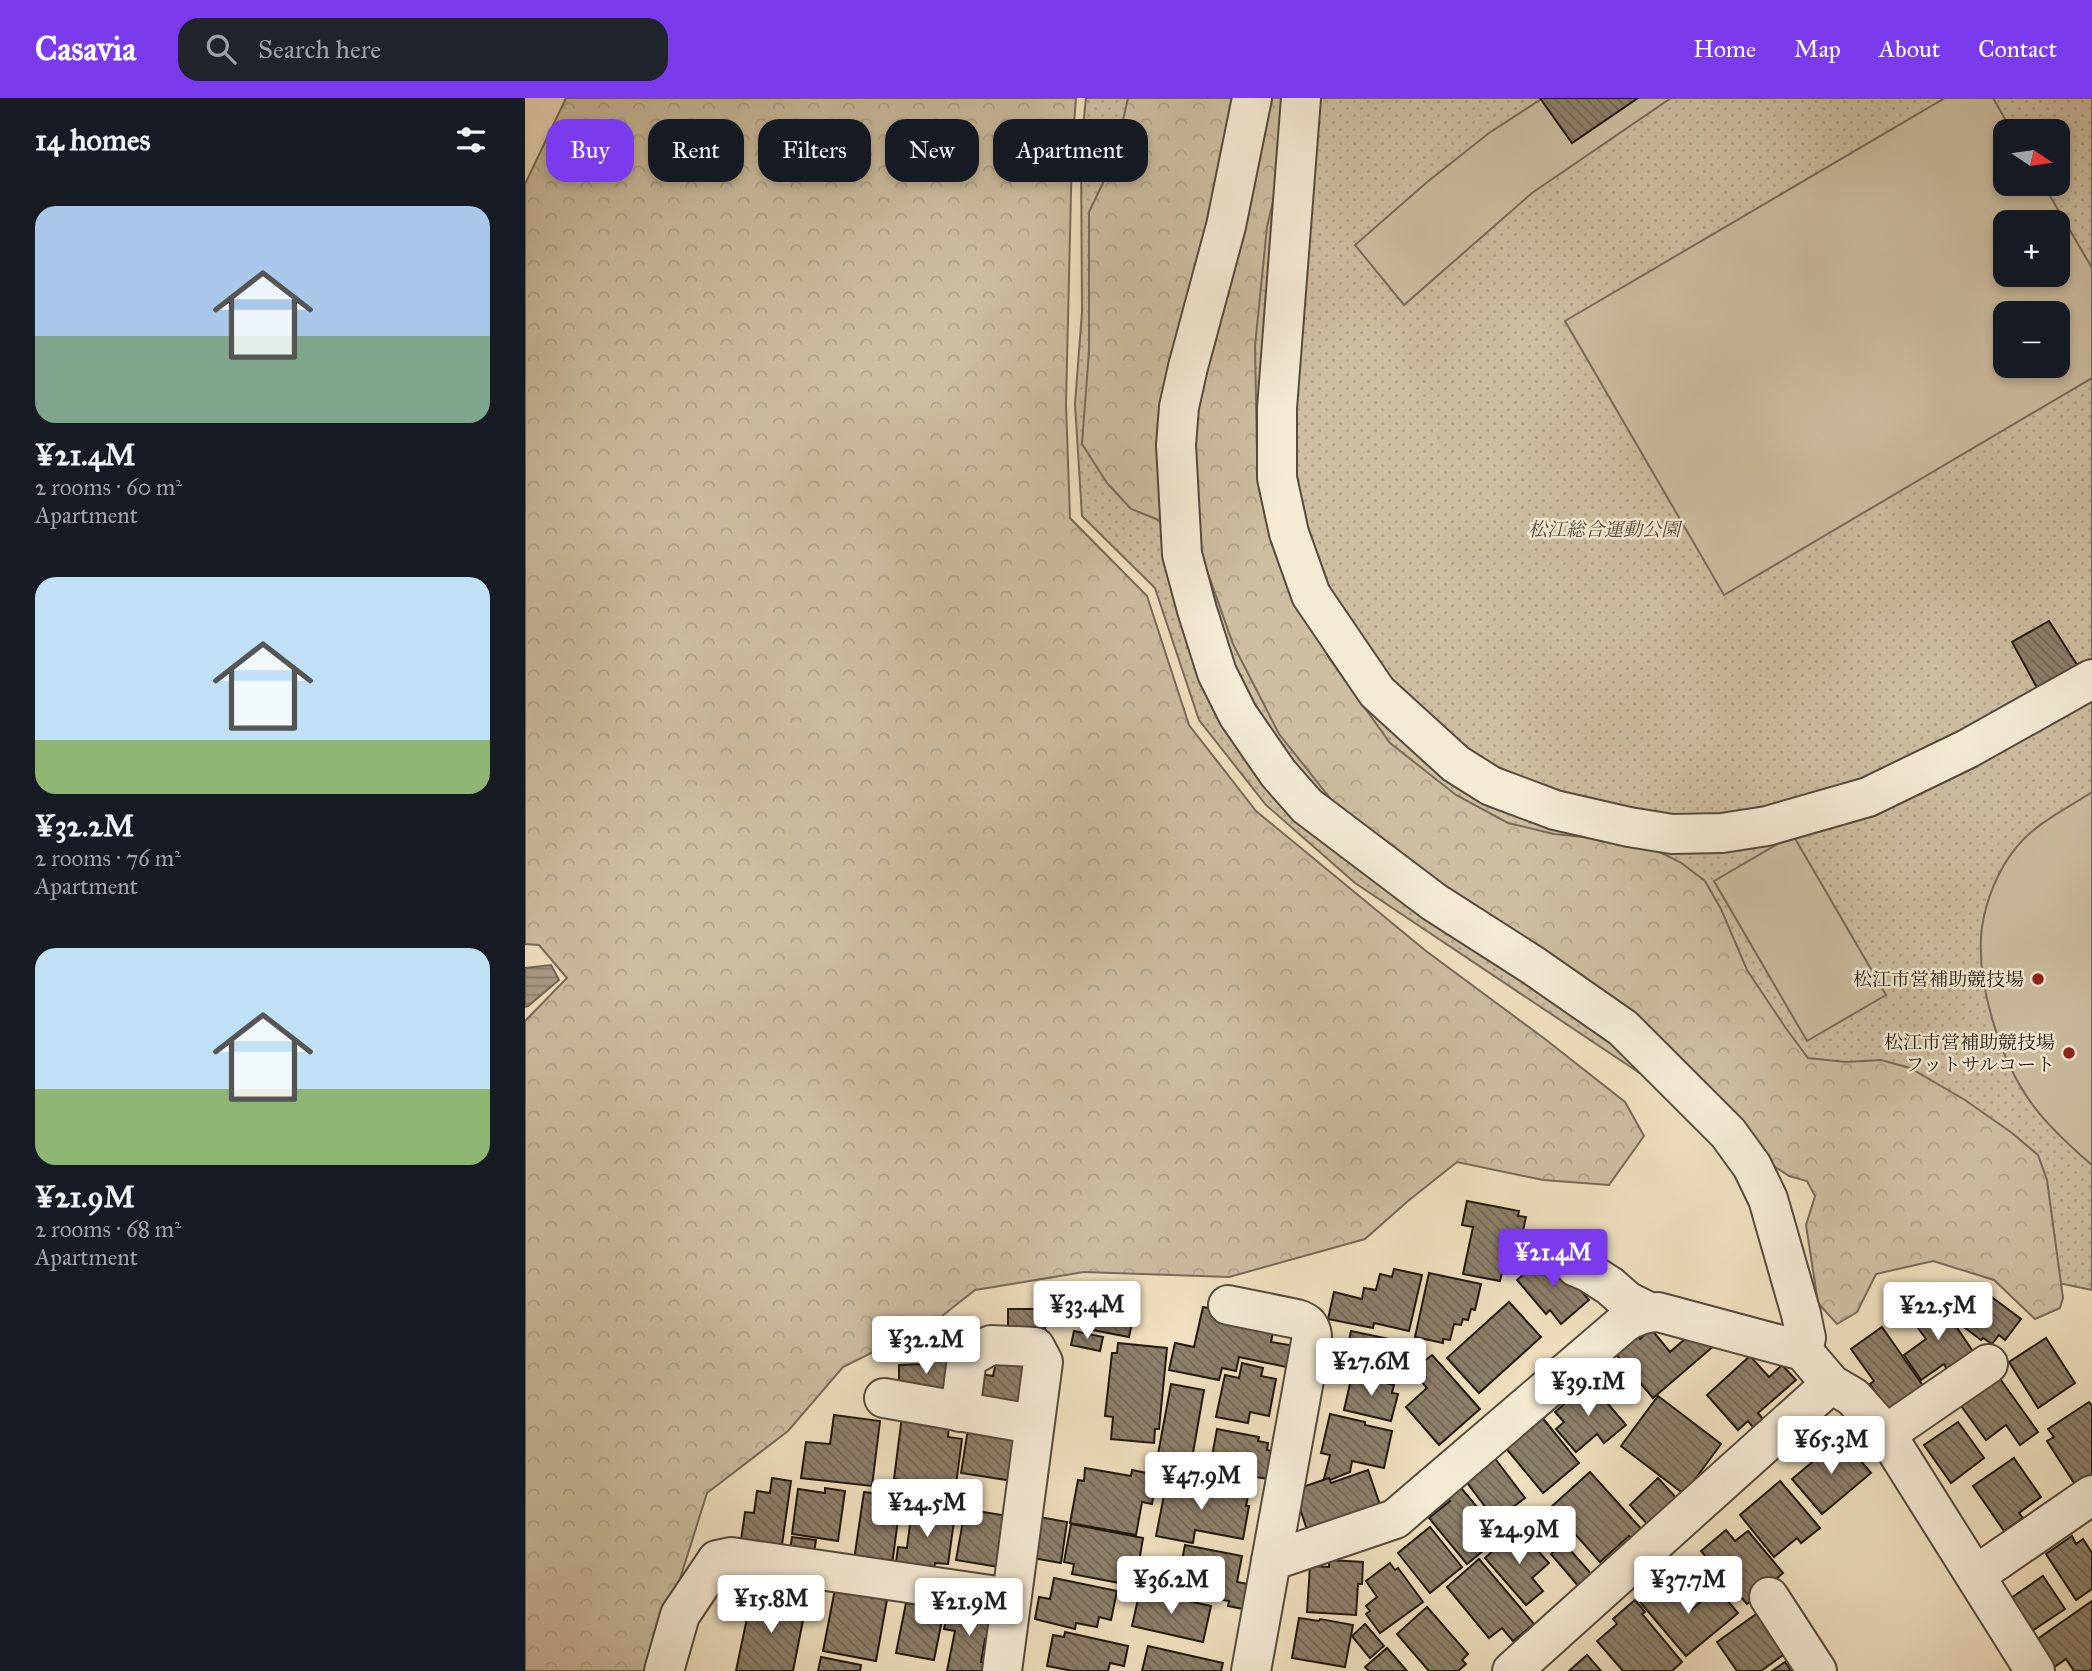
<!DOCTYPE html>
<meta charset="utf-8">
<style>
body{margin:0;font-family:"IM FELL Great Primer","Noto Serif JP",serif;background:#20242c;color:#f1f3f6;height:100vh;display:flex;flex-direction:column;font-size:26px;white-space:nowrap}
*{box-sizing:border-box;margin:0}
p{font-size:23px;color:#9ea1a6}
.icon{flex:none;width:38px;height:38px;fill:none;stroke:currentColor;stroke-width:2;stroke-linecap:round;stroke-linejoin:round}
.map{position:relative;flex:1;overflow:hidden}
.drawer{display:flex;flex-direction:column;background:#171b24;width:525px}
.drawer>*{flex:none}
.hud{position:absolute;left:21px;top:21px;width:665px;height:63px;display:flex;gap:14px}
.needle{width:46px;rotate:103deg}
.buttons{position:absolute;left:1468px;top:21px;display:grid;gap:14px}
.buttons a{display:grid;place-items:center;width:77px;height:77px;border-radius:14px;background:#171b24;box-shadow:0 4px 10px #0003;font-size:35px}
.price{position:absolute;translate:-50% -60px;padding:0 16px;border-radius:7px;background:#fff;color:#222;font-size:23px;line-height:46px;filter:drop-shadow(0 2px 4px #0008)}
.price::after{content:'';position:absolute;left:50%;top:42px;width:21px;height:16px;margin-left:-10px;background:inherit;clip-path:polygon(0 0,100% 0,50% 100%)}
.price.active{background:#7c3aed;color:#fff}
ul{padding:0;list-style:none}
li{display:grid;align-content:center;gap:14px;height:371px;padding:0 35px}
li span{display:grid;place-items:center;height:217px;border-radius:21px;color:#555}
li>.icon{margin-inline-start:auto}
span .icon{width:126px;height:126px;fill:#fffc;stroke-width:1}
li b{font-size:30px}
h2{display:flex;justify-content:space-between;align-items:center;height:84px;padding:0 35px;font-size:30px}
.pill{padding:0 24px;border-radius:21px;background:#171b24;box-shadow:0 4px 10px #0003;font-size:24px;line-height:63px}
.pill.active{background:#7c3aed;color:#fff}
header{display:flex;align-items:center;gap:42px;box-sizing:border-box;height:98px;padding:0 35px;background:#7c3aed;color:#fff}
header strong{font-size:33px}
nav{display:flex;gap:38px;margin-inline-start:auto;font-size:24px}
.search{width:490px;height:63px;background:#20242c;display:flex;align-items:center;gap:18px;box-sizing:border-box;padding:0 24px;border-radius:21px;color:#9ea1a6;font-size:26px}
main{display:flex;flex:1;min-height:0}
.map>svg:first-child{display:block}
.grass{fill:url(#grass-dots);stroke:#776b58;stroke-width:2;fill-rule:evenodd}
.forest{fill:url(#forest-crowns);stroke:#776b58;stroke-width:2}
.garden{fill:#cdbea1;stroke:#776b58;stroke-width:2;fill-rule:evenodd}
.water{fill:url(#water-rules);stroke:#736756;stroke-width:2}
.building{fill:url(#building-back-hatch);stroke:#211810;stroke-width:2}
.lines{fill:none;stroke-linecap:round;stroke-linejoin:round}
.minor-casing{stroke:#554a3c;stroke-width:42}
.minor{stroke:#f5ebd5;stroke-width:38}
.poi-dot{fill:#8f2418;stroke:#f5ebd5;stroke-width:2.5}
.labels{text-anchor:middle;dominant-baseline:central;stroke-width:5;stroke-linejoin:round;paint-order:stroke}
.park-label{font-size:19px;font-style:italic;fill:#554a3c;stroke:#f5ebd5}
.poi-label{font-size:19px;fill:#211810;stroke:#f5ebd5;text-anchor:end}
</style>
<header>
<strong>Casavia</strong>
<div class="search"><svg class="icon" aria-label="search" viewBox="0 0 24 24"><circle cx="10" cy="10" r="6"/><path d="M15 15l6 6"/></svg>Search here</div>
<nav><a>Home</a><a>Map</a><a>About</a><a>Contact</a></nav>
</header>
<main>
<section class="drawer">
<h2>14 homes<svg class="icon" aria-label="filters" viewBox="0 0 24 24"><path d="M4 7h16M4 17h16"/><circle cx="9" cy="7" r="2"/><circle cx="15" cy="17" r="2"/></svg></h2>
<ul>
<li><span style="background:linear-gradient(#a9c7e8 60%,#7fa58c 0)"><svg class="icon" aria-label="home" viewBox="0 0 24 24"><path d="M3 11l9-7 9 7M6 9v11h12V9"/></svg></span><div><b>¥21.4M</b><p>2 rooms · 60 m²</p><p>Apartment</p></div></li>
<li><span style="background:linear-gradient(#bfe0f5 75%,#8fb573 0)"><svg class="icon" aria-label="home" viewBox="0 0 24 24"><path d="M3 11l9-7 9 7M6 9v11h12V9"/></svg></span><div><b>¥32.2M</b><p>2 rooms · 76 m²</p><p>Apartment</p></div></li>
<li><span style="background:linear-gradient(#bfe0f5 65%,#8fb573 0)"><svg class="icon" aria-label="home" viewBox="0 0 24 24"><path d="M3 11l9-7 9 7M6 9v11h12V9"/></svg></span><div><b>¥21.9M</b><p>2 rooms · 68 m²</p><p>Apartment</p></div></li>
</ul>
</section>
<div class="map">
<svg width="1567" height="1573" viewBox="0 0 1567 1573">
<defs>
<pattern id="grass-dots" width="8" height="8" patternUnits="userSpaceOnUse" patternTransform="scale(1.75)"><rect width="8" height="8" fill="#cdbea1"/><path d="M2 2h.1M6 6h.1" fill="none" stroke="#b0a38a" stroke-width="1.8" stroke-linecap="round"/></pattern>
<pattern id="forest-crowns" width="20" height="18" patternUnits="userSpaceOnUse" patternTransform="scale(1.75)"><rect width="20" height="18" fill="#cdbea1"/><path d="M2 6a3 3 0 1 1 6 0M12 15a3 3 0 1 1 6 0" fill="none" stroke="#b0a38a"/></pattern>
<pattern id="water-rules" width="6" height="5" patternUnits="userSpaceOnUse" patternTransform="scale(1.75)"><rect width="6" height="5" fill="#aa9c84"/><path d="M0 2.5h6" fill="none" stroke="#8a7e6b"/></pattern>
<pattern id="building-back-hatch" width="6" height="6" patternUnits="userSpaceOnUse" patternTransform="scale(1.75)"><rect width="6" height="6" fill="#8d806b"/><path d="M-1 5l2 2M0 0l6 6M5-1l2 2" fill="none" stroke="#736857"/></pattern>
</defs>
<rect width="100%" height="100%" fill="#f0e0bf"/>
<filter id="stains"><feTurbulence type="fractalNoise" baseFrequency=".00286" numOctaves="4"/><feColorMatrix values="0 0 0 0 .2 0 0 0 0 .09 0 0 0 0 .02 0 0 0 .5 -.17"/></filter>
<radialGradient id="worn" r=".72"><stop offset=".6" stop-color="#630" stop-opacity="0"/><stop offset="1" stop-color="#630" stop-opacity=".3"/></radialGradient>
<path class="grass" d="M561,0H1567V1192L1456,1169L1158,1004L830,785L741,707L674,622L630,490L557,418L550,306L557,214L556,48ZM1480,33H1533V86H1480ZM1480,124H1533V177H1480ZM1480,215H1533V268H1480Z"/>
<g class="forest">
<polygon points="41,0 551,0 547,52 541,306 545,420 622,498 664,627 731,713 901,853 1020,941 1100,1004 1119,1038 1084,1087 1018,1082 932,1064 883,1103 840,1141 704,1179 559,1174 450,1192 412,1222 318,1269 263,1333 182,1395 126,1573 0,1573 0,923 42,880 14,847 0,846 0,86"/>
<polygon points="603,0 763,0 755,74 742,129 730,248 732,355 761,467 804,560 865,645 931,697 983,725 1029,736 1116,745 1155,764 1180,783 1196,811 1222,872 1260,929 1283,960 1321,964 1356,962 1385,970 1440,1002 1487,1035 1513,1057 1522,1082 1538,1200 1535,1210 1510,1221 1469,1182 1408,1163 1351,1176 1332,1214 1312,1226 1293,1205 1281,1127 1290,1098 1282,1083 1264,1078 1238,1061 1048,884 809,705 754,636 708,546 685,481 666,442 631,421 606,411 582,385 557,346 564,253 564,114 589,62"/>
</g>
<g class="garden">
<polygon points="1018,0 1146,0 1007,95 879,207 830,147 901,85 964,35"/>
<path d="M1420,0H1468L1487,33H1480V86H1518L1567,170V280L1199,497L1040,223ZM1480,124H1533V177H1480ZM1480,215H1533V268H1480Z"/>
<path d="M1567,694V1067C1546,1049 1524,1029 1507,1006C1475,962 1450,884 1457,829C1461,802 1473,772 1490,751C1509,726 1541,711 1567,694Z"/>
<polygon points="1268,737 1361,897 1282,943 1189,783"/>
</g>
<polygon class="water" points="26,867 34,882 3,908 0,909 0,870"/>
<g class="building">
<polygon points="1015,0 1113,0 1047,45"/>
<polygon points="1524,523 1556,573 1516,597 1487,544"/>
<polygon points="942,1103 994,1113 993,1118 1001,1119 997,1137 989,1135 981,1176 977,1175 975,1183 938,1176 948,1129 937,1127"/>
<polygon points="1023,1155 1064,1202 1036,1226 1025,1212 1021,1216 992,1182"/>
<polygon points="869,1171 897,1177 884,1233 849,1225 848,1230 803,1221 809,1194 837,1201 839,1190 851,1192 855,1176 867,1179"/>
<polygon points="904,1175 956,1186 950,1212 946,1211 943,1222 938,1221 936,1227 929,1226 925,1242 918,1241 918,1245 890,1239"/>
<polygon points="1448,1185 1496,1221 1480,1242 1474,1237 1467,1246 1458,1240 1456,1242 1431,1223 1435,1218 1420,1207 1422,1204 1418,1201 1428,1187 1440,1196"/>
<polygon points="570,1196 611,1204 604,1239 562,1231"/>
<polygon points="1412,1200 1451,1258 1425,1277 1419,1266 1396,1282 1379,1257 1401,1241 1385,1219"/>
<polygon points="984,1204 1016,1239 954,1295 922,1260"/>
<polygon points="678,1209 750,1224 746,1244 776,1249 771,1271 714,1259 711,1273 697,1270 694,1282 644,1272 650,1245 669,1249"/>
<rect x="483" y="1211" width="37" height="28"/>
<polygon points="1105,1229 1115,1241 1126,1231 1145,1254 1168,1234 1190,1247 1128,1300 1084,1248"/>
<polygon points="1357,1229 1403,1295 1368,1319 1345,1286 1349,1283 1326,1251"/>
<polygon points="549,1233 578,1239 575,1253 546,1247"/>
<polygon points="826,1233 883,1245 876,1278 819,1266"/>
<polygon points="1521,1240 1550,1285 1513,1310 1484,1264"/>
<polygon points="593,1245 642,1250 634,1331 630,1331 629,1345 586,1341 588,1319 580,1318 587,1255 592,1255"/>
<polygon points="424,1257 425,1294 374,1295 374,1267 397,1266 397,1258"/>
<polygon points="907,1257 955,1311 914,1347 881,1309 902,1290 887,1273"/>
<polygon points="1225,1258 1244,1279 1257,1267 1271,1282 1233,1315 1238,1321 1228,1329 1223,1323 1213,1332 1182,1297"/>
<polygon points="472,1260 500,1265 492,1311 450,1304 455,1276 468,1278"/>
<polygon points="717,1265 738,1270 736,1278 751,1281 744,1318 725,1314 723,1325 691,1319 700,1277 714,1280"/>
<polygon points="827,1277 869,1287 867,1295 873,1296 866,1323 819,1312"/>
<polygon points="1473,1278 1513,1334 1495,1347 1481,1327 1461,1342 1434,1305"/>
<polygon points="1064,1284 1101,1327 1079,1345 1072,1336 1051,1354 1031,1331 1039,1324 1030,1314"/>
<polygon points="646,1286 679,1292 665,1372 631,1367"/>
<polygon points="1133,1298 1196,1346 1159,1396 1096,1348"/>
<polygon points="1564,1304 1567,1308 1567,1377 1551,1388 1522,1343 1529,1339 1523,1331"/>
<polygon points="805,1316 840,1324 840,1327 867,1333 859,1370 827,1363 825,1374 805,1382 799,1381 805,1357 796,1355"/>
<polygon points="309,1317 355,1323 347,1388 276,1380 281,1344 305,1346"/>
<polygon points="377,1318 424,1324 423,1339 437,1341 429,1402 413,1400 415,1387 369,1381"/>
<polygon points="1016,1318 1054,1365 1018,1395 980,1349"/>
<polygon points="1433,1324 1459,1360 1426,1385 1399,1347"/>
<polygon points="444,1325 495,1333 488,1383 436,1375"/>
<polygon points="692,1331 734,1339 733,1343 743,1345 742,1352 753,1354 748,1382 719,1377 720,1370 686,1364"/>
<polygon points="1316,1340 1346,1375 1297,1416 1267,1381"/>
<polygon points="965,1354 1000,1400 988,1409 996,1418 978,1432 940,1382"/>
<polygon points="1489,1360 1516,1399 1494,1415 1498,1420 1479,1433 1448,1388"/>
<polygon points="560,1370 606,1378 607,1372 632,1377 627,1406 617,1404 611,1437 545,1425 553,1382 559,1383"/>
<polygon points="843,1372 855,1407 782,1432 769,1392 804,1380 806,1385"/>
<polygon points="1065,1374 1120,1435 1110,1444 1104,1438 1075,1464 1026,1409"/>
<polygon points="927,1379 976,1438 942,1466 904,1420 925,1403 915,1390"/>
<polygon points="247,1380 266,1383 256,1454 215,1449 220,1414 229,1415 232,1393 245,1395"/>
<polygon points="1133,1380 1153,1402 1124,1428 1105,1407"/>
<polygon points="642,1382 723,1398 721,1408 724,1408 718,1441 670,1432 668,1445 631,1438"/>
<polygon points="1255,1383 1295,1430 1276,1445 1272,1440 1249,1459 1215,1417"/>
<polygon points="300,1390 320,1393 313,1443 267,1436 273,1391 300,1395"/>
<polygon points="339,1394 376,1399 367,1467 329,1462"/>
<polygon points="388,1403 431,1409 423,1466 410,1465 409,1477 370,1472 373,1449 382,1450"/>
<polygon points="434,1410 483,1418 474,1469 431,1462 438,1423 432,1422"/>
<polygon points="509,1418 542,1424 536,1465 502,1459"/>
<polygon points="546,1426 618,1440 610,1488 547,1476 549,1466 539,1464"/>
<polygon points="905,1429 937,1469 905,1495 873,1455"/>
<polygon points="1201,1432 1210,1443 1223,1433 1258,1475 1222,1506 1176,1453"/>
<polygon points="988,1434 998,1446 1002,1441 1024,1465 1007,1480 1018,1493 1001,1507 960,1460"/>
<polygon points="1547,1438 1551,1446 1558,1441 1567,1455 1567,1491 1551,1502 1521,1456"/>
<polygon points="267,1439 291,1442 288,1461 264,1458"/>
<polygon points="1039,1445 1069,1479 1055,1490 1026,1456"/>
<polygon points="660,1447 717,1458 712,1484 734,1488 728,1513 703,1508 704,1503 651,1493"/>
<polygon points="954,1461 1009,1526 988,1543 977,1530 964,1540 922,1489"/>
<polygon points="804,1462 838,1464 837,1486 833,1486 831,1517 782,1514 785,1468 804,1469"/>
<polygon points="865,1465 870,1472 873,1470 898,1504 855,1535 841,1516 845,1513 841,1508 852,1499 841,1483"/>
<polygon points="1518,1478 1540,1511 1507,1533 1486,1500"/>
<polygon points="529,1480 592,1493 586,1522 574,1519 572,1529 551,1525 550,1531 510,1521 514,1499 525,1501"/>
<polygon points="1141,1482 1166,1512 1192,1490 1213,1515 1161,1558 1115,1504"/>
<polygon points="311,1486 363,1496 351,1563 298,1553"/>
<polygon points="615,1492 686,1508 678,1544 607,1528"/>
<polygon points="227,1496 281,1507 268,1573 211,1573"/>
<polygon points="1110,1502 1120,1514 1117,1516 1157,1564 1147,1573 1098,1573 1072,1543 1092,1526 1088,1521"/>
<polygon points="1567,1503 1567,1571 1564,1573 1549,1573 1541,1561 1528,1570 1511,1542"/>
<polygon points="393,1504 408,1507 407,1510 419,1512 409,1562 371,1555 381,1505 393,1507"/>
<polygon points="431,1504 471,1517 467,1542 460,1541 456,1564 470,1567 469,1573 422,1573 430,1533 419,1531 423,1513 430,1514"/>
<polygon points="902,1509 943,1556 937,1562 941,1566 933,1573 904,1573 872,1536"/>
<polygon points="1237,1512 1265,1552 1236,1573 1212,1573 1192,1544"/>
<polygon points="774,1520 794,1523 795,1521 828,1527 820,1569 767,1560"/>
<polygon points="840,1526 859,1548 845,1560 827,1538"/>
<polygon points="540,1534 603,1548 599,1568 585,1565 583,1573 548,1573 522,1568 528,1537 539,1539"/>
<polygon points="623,1548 698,1565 696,1573 617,1573"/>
<polygon points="862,1550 882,1573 844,1573 840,1569"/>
<polygon points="1062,1557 1076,1573 1044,1573"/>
<polygon points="296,1559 336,1567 335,1573 293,1573"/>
<polygon points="1260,1564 1266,1573 1247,1573"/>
</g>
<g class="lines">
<g class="minor-casing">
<g id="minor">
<polyline points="727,0 701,128 663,269 654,309 651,347 657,456 672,512 692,575 713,617 753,675 782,708 909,804 1009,868 1098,930 1203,1035 1227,1068 1243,1101 1276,1216 1281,1240 1278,1253"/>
<polyline points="776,0 752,310 752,380 764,435 786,497 852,594 931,666 966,688 1030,712 1104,729 1147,736 1197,735 1242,728 1343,699 1442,651 1567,581"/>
<polyline points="1051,1169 1063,1174 1085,1188 1102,1203 1124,1214"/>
<path d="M703,1207L772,1221C782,1224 786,1228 787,1238L726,1573"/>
<polyline points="359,1300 496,1324"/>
<polyline points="435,1314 442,1260 466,1247 510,1249 518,1264 477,1573"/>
<polyline points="1361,1336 1463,1266"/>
<path d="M746,1463L870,1421L1099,1225C1110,1218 1120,1214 1133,1214L1278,1253L1306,1286L1328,1299L1361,1336L1510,1573"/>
<polyline points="1451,1477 1567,1397"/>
<polyline points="1244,1499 1292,1573"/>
<polyline points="139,1573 155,1517 192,1462 206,1459 486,1500"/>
<polyline points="987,1573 1306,1286"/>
</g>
</g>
<use href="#minor" class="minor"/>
</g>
<g class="poi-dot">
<circle cx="1513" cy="881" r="7"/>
<circle cx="1544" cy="955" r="7"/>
</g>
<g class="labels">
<g class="park-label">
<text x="1079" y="431">松江総合運動公園</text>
</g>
<g class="poi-label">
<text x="1499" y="881">松江市営補助競技場</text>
<text x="1530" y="944">松江市営補助競技場<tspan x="1530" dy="22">フットサルコート</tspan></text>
</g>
</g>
<rect width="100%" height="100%" filter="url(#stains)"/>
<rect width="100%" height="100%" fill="url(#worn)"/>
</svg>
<div class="buttons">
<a><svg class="needle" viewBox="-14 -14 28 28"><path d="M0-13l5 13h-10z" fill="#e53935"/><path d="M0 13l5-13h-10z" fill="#9ea1a6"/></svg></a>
<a>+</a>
<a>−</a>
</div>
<b class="price active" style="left:1028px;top:1191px">¥21.4M</b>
<b class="price" style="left:562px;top:1243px">¥33.4M</b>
<b class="price" style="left:1413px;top:1244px">¥22.5M</b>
<b class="price" style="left:401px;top:1278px">¥32.2M</b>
<b class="price" style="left:846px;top:1300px">¥27.6M</b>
<b class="price" style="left:1063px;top:1320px">¥39.1M</b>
<b class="price" style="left:1306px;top:1378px">¥65.3M</b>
<b class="price" style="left:676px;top:1414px">¥47.9M</b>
<b class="price" style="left:402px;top:1441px">¥24.5M</b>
<b class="price" style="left:994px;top:1468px">¥24.9M</b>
<b class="price" style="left:646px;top:1518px">¥36.2M</b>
<b class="price" style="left:1163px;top:1518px">¥37.7M</b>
<b class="price" style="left:246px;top:1537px">¥15.8M</b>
<b class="price" style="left:444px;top:1540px">¥21.9M</b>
<div class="hud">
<a class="pill active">Buy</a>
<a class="pill">Rent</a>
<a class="pill">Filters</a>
<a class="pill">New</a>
<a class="pill">Apartment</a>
</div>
</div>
</main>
